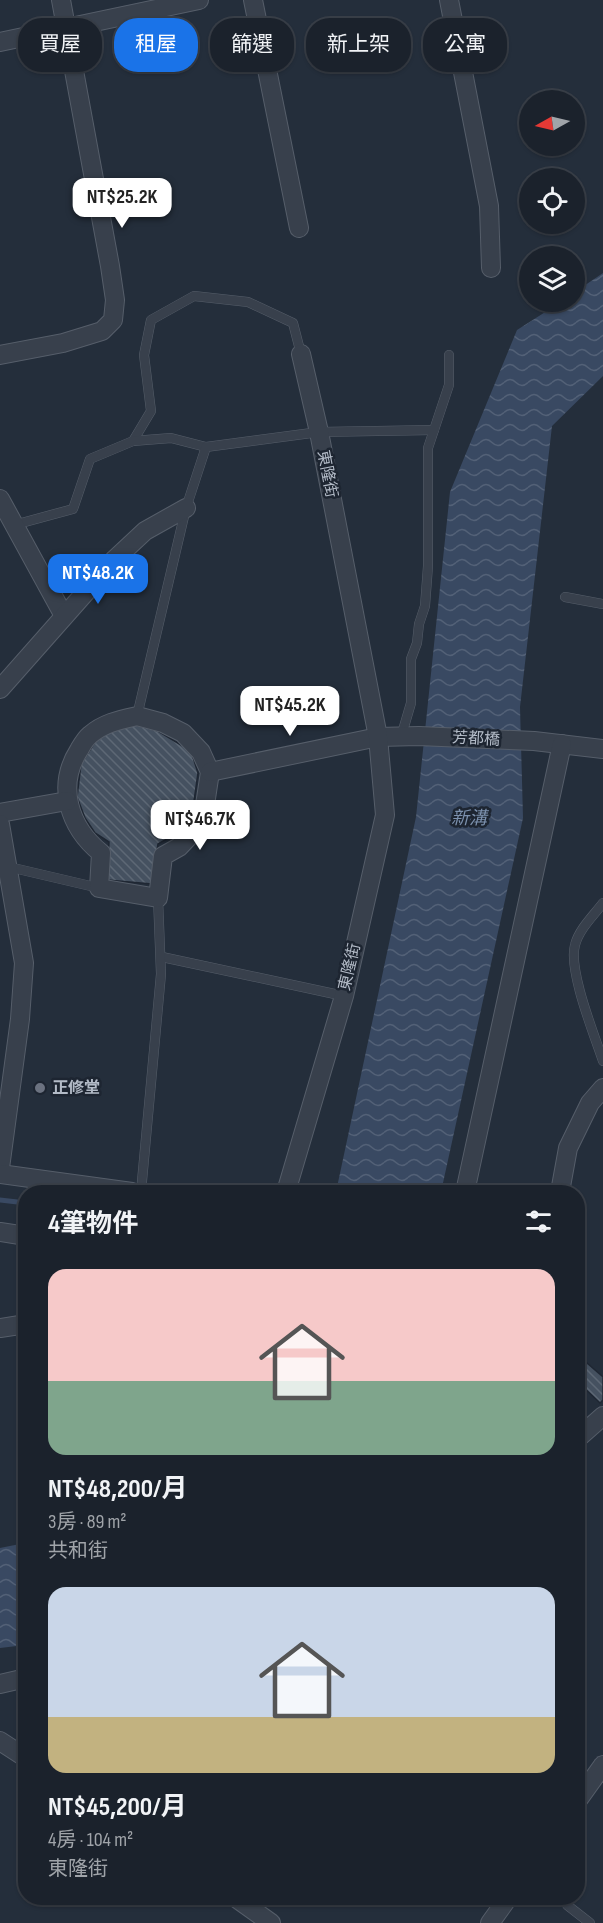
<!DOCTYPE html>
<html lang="zh-TW">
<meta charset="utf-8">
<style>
body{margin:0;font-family:"Sofia Sans Condensed","Noto Sans TC",sans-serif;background:#242a34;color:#f1f3f6;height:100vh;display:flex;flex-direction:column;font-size:22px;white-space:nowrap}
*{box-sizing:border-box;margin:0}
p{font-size:20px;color:#a0a4a9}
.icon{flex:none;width:33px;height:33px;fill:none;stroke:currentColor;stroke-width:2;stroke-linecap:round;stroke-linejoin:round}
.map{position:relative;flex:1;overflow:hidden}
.sheet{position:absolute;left:18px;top:1185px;width:567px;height:720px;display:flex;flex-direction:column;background:#1b222c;border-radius:24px;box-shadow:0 2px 4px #0004,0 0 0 2px #393f48}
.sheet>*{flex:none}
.top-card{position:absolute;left:18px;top:18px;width:567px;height:54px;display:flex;gap:12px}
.needle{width:39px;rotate:262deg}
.controls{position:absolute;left:519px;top:90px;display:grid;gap:12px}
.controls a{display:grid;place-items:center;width:66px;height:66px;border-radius:50%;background:#1b222c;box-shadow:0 2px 4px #0004,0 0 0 2px #393f48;font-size:30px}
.price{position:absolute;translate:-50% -51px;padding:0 14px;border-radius:12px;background:#fff;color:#222;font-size:20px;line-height:39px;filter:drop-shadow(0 2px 3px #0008)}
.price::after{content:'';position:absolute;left:50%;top:36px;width:18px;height:14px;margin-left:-9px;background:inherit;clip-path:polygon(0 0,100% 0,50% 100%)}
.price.selected{background:#1a73e8;color:#fff}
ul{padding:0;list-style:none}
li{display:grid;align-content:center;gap:12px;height:318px;padding:0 30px}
li span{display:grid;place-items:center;height:186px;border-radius:18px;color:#555}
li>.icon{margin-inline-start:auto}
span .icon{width:108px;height:108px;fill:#fffc;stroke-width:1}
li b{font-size:26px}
h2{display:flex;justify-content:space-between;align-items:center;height:72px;padding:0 30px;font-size:26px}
.chip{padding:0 21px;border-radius:24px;background:#1b222c;box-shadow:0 2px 4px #0004,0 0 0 2px #393f48;font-size:21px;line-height:54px}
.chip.selected{background:#1a73e8;color:#fff}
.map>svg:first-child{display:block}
.water{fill:url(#water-waves)}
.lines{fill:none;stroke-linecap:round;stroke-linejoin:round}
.stream{stroke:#394962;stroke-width:5}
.building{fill:url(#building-back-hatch);stroke:#1f2733;stroke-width:1.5}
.service-casing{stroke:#565e6a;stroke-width:10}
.minor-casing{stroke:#565e6a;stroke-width:20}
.service{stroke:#38404c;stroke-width:9}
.minor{stroke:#38404c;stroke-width:18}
.worship-dot{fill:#6b7280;stroke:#1d2531;stroke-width:2}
.labels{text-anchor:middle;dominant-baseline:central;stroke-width:5;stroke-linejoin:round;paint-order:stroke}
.street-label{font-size:16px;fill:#b3bbc7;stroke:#1d2531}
.poi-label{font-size:16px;font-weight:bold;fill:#b3bbc7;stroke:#1d2531;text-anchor:start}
.water-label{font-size:18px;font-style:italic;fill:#7c91ae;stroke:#1d2531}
</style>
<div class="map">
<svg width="603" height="1923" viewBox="0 0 603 1923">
<defs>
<pattern id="water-waves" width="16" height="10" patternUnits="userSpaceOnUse" patternTransform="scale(1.5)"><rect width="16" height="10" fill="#394962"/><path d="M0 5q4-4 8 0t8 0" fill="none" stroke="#536177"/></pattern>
<pattern id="building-back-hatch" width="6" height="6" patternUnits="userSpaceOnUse" patternTransform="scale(1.5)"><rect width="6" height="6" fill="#455160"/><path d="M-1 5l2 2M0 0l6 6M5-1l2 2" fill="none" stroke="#5d6875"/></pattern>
</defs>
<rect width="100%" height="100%" fill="#242e3b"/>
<g class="water">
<polygon points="603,273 603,376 552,426 520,707 523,818 441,1192 336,1192 416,817 450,492 517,330 561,302 574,302 575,292"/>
<polygon points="25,1543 25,1645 0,1648 0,1548"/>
</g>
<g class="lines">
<polyline class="stream" points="0,1200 26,1203"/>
</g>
<g class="building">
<polygon points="136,725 158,731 191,751 198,773 194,801 188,820 172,836 158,844 152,884 107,880 109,842 95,833 85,818 77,797 81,764 95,742 113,730"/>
<polygon points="587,1363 603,1377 603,1400 600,1403 578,1382 578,1375"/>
</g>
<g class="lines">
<g class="service-casing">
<g id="service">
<polyline points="133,441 151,411 144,355 151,320 194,296 248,302 293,323 301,354"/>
<polyline points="14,525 73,509 90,459 133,441 171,438 206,447"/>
<polyline points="565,597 603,604"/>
<polyline points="137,716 186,508 206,447 319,432 434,430"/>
<polyline points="401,737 411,703 411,659 417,643 419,624 425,606 428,566 428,448 449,385 449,355"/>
<polyline points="5,866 99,888"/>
<path d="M603,903C594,915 579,929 575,945C568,970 594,1034 603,1061"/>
<polyline points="162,957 344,996"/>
<polyline points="141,1192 161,974 158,898"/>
<polyline points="567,1905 590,1923"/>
</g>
</g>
<g class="minor-casing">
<g id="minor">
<polyline points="253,0 299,228"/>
<polyline points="449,0 489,206 491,268"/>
<polyline points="0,42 199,0"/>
<polyline points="0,355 63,343 102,331 113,320 115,300 110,266 61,0"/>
<polyline points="0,499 64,616"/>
<polyline points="0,689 115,559 145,531 186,508"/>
<path d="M137,716L163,723L183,733L201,752L210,772L205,805L198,827L179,847L163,856L158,898L99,888L101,853C69,827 56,786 79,750C82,745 85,739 90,735C104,723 119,720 137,716Z"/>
<polyline points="210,772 378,737 419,736 534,741 603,749"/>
<polyline points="0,813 67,801"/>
<polyline points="0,824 24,963 20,1019 0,1168"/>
<polyline points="0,1174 132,1192"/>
<polyline points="286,1192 344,996 385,815 378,737 319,432 301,354"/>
<polyline points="465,1192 562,744"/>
<polyline points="560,1192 568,1148 590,1103 603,1088"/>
<polyline points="0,1232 26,1236"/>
<polyline points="0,1328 26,1324"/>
<polyline points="578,1438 603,1416"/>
<polyline points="0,1684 26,1678"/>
<polyline points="0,1741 26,1758"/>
<polyline points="578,1800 603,1765"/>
<polyline points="236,1898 271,1923"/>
<polyline points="490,1923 508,1898"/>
</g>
</g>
<use href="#service" class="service"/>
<use href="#minor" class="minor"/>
</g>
<circle class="worship-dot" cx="40" cy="1088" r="6"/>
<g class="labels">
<g class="street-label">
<text transform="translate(327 474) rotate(79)">東隆街</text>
<text transform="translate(476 739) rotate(3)">芳都橋</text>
<text transform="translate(350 967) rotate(-77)">東隆街</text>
</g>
<g class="poi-label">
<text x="52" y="1088">正修堂</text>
</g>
<g class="water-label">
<text x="469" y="818">新溝</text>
</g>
</g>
</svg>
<div class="controls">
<a><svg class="needle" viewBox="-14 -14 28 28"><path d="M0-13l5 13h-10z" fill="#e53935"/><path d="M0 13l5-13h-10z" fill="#a0a4a9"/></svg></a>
<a><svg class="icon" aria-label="locate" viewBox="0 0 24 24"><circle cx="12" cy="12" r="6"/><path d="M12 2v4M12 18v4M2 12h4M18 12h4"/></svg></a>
<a><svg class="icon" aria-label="layers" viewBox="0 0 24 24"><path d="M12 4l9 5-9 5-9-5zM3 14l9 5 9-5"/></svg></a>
</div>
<b class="price" style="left:122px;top:229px">NT$25.2K</b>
<b class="price selected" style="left:98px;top:605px">NT$48.2K</b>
<b class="price" style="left:290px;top:737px">NT$45.2K</b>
<b class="price" style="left:200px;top:851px">NT$46.7K</b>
<div class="top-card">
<a class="chip">買屋</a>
<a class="chip selected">租屋</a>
<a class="chip">篩選</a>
<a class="chip">新上架</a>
<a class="chip">公寓</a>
</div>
<section class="sheet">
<h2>4筆物件<svg class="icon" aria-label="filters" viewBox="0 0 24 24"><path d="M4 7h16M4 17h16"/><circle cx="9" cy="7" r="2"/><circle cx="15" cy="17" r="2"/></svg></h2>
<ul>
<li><span style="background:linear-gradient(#f6c9c9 60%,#7fa58c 0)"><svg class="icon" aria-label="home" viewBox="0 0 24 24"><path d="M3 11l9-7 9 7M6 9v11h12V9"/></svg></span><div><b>NT$48,200/月</b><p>3房 · 89 m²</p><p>共和街</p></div></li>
<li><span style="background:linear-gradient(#c9d6e8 70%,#c2b280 0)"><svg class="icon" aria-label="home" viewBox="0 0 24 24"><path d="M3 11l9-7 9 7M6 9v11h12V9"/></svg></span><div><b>NT$45,200/月</b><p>4房 · 104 m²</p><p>東隆街</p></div></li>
</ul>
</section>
</div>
